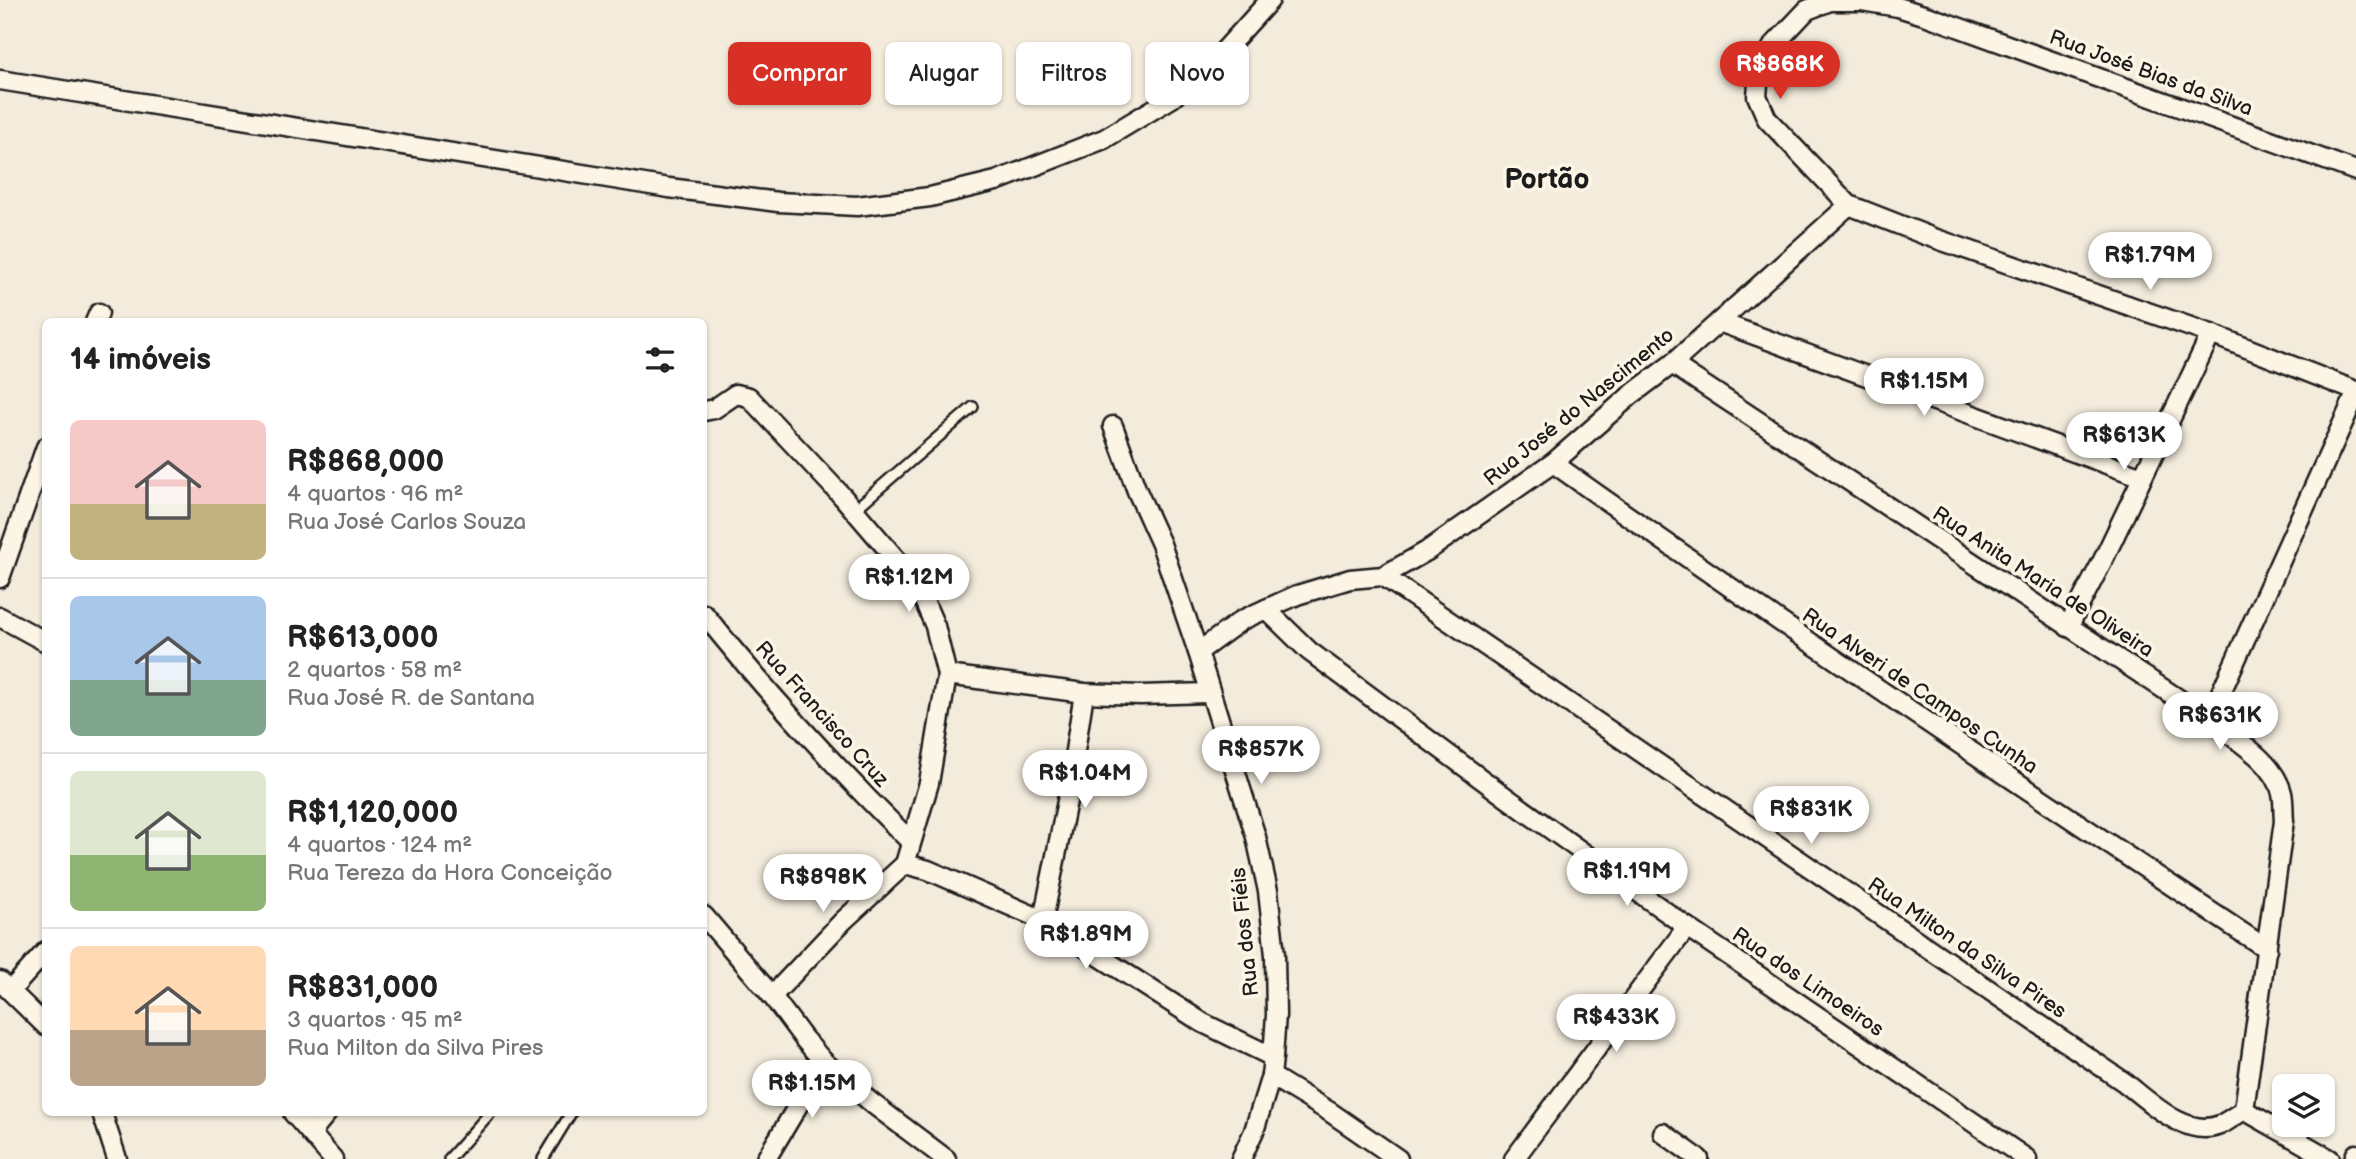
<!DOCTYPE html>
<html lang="pt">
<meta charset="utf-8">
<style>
body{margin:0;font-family:"Balsamiq Sans",sans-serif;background:#f6f6f6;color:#222;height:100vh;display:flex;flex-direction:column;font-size:26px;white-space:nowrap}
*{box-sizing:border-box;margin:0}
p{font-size:23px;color:#767676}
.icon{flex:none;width:38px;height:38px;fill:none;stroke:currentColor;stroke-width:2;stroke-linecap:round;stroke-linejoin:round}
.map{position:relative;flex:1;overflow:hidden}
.panel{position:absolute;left:42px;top:318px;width:665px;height:798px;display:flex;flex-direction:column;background:#fff;border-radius:10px;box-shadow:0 2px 5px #0004}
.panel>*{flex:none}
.hud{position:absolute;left:728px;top:42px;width:665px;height:63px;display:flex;gap:14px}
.controls{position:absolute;left:2272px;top:1074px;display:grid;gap:14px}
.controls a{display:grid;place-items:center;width:63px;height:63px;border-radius:10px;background:#fff;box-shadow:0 2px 5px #0004;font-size:35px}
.price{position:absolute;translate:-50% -60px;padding:0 16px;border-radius:24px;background:#fff;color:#222;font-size:23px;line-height:46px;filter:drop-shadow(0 2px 4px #0008)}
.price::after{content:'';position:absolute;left:50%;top:42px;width:21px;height:16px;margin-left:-10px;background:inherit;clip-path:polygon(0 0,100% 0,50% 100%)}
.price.selected{background:#d93025;color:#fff}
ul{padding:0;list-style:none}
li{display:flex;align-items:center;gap:21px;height:175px;padding:0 28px}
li+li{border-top:2px solid #e0e0e0}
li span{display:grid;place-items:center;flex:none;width:196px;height:140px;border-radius:10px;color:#555}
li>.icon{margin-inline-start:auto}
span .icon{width:84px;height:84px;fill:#fffc;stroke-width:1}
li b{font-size:30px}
h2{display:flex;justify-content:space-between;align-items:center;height:84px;padding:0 28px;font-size:30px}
.chip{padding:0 24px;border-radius:10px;background:#fff;box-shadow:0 2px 5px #0004;font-size:24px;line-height:63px}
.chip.selected{background:#d93025;color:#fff}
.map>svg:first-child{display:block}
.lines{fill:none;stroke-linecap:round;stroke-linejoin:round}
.service-casing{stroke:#1c1c1c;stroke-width:14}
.minor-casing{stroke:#1c1c1c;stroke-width:23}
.service{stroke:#fcf5e5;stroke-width:9}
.minor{stroke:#fcf5e5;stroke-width:18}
.labels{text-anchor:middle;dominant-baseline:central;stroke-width:7;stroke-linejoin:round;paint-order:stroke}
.street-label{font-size:21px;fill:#1c1c1c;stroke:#fcf5e5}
.district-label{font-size:28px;font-weight:bold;fill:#1c1c1c;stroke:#fcf5e5}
</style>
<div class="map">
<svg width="2356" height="1159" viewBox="0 0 2356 1159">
<rect width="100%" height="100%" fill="#f3ecdd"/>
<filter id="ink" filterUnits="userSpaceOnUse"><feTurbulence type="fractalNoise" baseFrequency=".0143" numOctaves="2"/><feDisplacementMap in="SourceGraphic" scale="14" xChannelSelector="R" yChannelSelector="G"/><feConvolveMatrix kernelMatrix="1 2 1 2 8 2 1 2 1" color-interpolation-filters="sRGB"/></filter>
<g filter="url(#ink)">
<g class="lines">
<g class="service-casing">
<g id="service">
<polyline points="854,510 973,407"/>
<polyline points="449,1159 490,1113"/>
<polyline points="543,1159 571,1113"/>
</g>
</g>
<g class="minor-casing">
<g id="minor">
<polyline points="0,80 669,188 778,202 857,206 930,197 996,181 1104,139 1172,98 1223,52 1270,0"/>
<polyline points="2356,171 1930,17 1898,7 1862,1 1830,1 1807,10 1773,46 1759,71 1757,96 1767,119 1849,205 1928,236 2211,334 2356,391"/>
<polyline points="95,322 99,313"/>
<polyline points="1719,322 2142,477"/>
<path d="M1672,364L2209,719C2234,739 2274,760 2282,793C2284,802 2283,812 2284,821L2244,1110"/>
<polyline points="704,411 714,409 736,394 749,397 842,496 902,566 922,596 935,626 947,675 929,783 905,864"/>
<polyline points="1113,426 1137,491 1161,544 1198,652 1256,837 1268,891 1275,955 1276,1015 1273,1057 1271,1076 1254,1131 1241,1159"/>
<path d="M1553,463C1788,630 2027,790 2267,949"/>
<path d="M1383,576L2124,1082C2149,1101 2186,1139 2220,1125C2228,1121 2236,1115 2244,1110"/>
<polyline points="0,578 46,447"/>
<polyline points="1266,609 1309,651 1507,798 1687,927 2027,1159"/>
<path d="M704,614C768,694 837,769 910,841"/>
<polyline points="0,617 46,642"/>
<polyline points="2068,627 2103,560 2211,334"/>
<polyline points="1198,652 1242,620 1266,609 1297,595 1350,579 1383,576 1427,551 1553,463 1631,395 1672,364 1849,205"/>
<polyline points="947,675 1084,693 1140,695 1209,693"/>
<polyline points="2209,719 2356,394"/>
<polyline points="905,864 928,870 1043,920 1203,1023 1273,1057"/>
<polyline points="704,916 772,996 804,1039 824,1062 873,1104 946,1159"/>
<polyline points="1043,920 1068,796 1084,693"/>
<polyline points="0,981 46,1026"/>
<polyline points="11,990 46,951"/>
<polyline points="772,996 843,921 905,864"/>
<polyline points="1271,1076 1330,1112 1398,1159"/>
<polyline points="2244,1110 2330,1159"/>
<polyline points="102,1113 117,1159"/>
<polyline points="293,1113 333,1159"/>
<polyline points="311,1132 327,1113"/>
<polyline points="1663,1133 1699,1159"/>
<polyline points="766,1159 824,1062"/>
<polyline points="1514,1159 1687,927"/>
<polyline points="2354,1159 2356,1154"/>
</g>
</g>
<use href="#service" class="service"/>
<use href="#minor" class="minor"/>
</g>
</g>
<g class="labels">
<g class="street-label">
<text transform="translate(2151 73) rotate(20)">Rua José Bias da Silva</text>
<text transform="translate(1579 407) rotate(-39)">Rua José do Nascimento</text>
<text transform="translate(2043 582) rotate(33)">Rua Anita Maria de Oliveira</text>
<text transform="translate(1920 691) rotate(34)">Rua Alveri de Campos Cunha</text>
<text transform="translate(822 714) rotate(48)">Rua Francisco Cruz</text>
<text transform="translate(1245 932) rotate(-96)">Rua dos Fiéis</text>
<text transform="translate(1967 948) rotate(34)">Rua Milton da Silva Pires</text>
<text transform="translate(1808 982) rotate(34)">Rua dos Limoeiros</text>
</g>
<g class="district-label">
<text x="1547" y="179">Portão</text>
</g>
</g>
</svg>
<div class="controls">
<a><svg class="icon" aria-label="layers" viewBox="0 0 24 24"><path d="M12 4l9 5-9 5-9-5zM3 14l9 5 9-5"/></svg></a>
</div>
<b class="price selected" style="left:1780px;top:101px">R$868K</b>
<b class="price" style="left:2150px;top:292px">R$1.79M</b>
<b class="price" style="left:1924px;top:418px">R$1.15M</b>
<b class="price" style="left:2124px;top:472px">R$613K</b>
<b class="price" style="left:909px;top:614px">R$1.12M</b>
<b class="price" style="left:2220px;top:752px">R$631K</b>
<b class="price" style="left:1261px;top:786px">R$857K</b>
<b class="price" style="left:1085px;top:810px">R$1.04M</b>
<b class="price" style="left:1811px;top:846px">R$831K</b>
<b class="price" style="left:1627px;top:908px">R$1.19M</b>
<b class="price" style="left:823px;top:914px">R$898K</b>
<b class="price" style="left:1086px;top:971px">R$1.89M</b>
<b class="price" style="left:1616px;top:1054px">R$433K</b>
<b class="price" style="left:812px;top:1120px">R$1.15M</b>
<div class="hud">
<a class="chip selected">Comprar</a>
<a class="chip">Alugar</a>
<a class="chip">Filtros</a>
<a class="chip">Novo</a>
</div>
<section class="panel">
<h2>14 imóveis<svg class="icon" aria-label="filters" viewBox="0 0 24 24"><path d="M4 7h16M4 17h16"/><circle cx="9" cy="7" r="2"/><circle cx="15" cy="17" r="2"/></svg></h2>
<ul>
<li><span style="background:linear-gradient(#f6c9c9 60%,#c2b280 0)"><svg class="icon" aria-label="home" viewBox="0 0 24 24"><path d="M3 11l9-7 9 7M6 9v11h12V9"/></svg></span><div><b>R$868,000</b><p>4 quartos · 96 m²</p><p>Rua José Carlos Souza</p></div></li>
<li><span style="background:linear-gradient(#a9c7e8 60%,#7fa58c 0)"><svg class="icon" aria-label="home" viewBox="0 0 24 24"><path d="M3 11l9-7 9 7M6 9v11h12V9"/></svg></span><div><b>R$613,000</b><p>2 quartos · 58 m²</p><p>Rua José R. de Santana</p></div></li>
<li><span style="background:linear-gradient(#dfe7d0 60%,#8fb573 0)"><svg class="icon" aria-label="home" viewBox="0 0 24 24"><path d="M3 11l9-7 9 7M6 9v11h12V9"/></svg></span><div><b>R$1,120,000</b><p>4 quartos · 124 m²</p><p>Rua Tereza da Hora Conceição</p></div></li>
<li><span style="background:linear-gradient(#ffd9b3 60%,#b9a48a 0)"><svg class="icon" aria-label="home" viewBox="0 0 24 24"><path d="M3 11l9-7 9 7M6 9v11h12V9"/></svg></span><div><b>R$831,000</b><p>3 quartos · 95 m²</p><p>Rua Milton da Silva Pires</p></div></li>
</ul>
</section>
</div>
